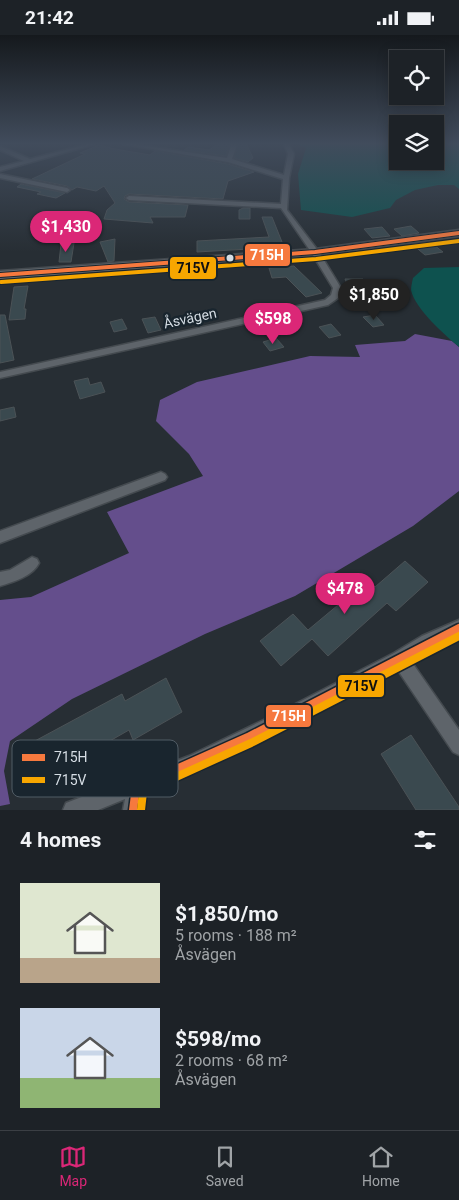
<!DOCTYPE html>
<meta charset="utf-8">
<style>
body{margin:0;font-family:Roboto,sans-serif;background:#252a2f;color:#f1f3f6;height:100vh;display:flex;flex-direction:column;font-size:19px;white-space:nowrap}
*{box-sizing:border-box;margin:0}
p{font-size:16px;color:#a0a4a7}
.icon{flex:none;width:28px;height:28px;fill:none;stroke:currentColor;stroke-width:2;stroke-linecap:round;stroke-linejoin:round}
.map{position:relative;height:775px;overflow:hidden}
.sheet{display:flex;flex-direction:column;background:#1d2227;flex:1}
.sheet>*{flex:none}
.tools{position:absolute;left:389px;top:15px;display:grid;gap:10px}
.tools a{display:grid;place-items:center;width:55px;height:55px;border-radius:0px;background:#1d2227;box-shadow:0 2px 12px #0003,0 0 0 1px #3b3f44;font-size:25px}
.price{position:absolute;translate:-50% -42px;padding:0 11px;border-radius:18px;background:#db2777;color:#fff;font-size:16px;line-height:32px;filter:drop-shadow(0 1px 2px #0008)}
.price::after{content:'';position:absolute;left:50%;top:30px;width:15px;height:11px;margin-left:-8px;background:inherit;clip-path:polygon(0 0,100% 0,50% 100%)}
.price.selected{background:#222;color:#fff}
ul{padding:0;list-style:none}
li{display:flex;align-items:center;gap:15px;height:125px;padding:0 20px}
li span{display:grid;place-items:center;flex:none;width:140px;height:100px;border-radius:0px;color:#555}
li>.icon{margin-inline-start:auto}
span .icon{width:60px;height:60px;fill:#fffc;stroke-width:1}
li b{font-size:21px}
h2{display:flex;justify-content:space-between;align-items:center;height:60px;padding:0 20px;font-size:21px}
.status{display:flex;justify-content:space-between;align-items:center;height:35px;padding:0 25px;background:#1d2227;direction:ltr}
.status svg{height:14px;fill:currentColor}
.dock{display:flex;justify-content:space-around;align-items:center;height:70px;border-top:1px solid #3b3f44;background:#1d2227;font-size:14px;color:#a0a4a7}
.dock a{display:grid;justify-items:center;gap:2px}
.dock .selected{color:#db2777}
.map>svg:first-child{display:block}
.forest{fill:#644e8c}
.water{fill:#0e524f}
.building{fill:#3a494f;stroke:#4b5256}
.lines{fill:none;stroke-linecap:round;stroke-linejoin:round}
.street-casing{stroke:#444a4f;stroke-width:3}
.secondary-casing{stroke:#444a4f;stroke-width:3}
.street{fill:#5e646a;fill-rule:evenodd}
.secondary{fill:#626970;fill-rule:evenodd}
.bus-1-far1-casing{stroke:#19252e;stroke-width:6}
.bus-1-casing{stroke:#19252e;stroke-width:11}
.bus-2-far1-casing{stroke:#19252e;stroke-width:6}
.bus-2-casing{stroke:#19252e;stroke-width:11}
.bus-1-far1{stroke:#f6793e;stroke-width:4}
.bus-1{stroke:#f6793e;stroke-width:8}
.bus-2-far1{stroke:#f7a600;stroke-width:4}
.bus-2{stroke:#f7a600;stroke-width:8}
.bus-dot{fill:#d5dde4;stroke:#19252e;stroke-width:2}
.labels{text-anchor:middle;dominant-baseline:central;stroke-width:5;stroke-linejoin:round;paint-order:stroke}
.street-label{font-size:14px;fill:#d5dde4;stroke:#19252e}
.key{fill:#19252e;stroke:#515c65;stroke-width:1}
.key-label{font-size:14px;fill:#d5dde4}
.line-badge{stroke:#19252e;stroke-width:2}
.badge-label{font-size:14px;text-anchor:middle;font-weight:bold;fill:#fff}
.pale-badge-label{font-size:14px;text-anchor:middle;font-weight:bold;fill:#111}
</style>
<div class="status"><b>21:42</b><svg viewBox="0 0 49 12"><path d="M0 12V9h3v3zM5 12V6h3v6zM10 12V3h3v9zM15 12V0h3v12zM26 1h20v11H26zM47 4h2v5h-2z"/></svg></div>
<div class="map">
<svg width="459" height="775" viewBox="0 0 459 775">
<rect width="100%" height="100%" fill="#272e34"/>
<polygon class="forest" points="415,299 452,306 459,312 459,456 413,491 295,561 205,599 72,664 10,706 4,736 10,769 0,771 0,565 31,562 129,518 107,477 203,441 189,419 156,386 160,365 197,347 310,321 360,322 355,310 405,306"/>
<g class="water">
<polygon points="297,109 397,109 398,126 435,126 435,109 459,109 459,154 454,150 438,150 415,155 396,165 390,173 352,182 301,175 298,139 306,113"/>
<path d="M459,232V312C445,300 415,274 411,255C411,252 412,247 413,243L424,233Z"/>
</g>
<g class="building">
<polygon points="219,108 230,108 226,121 184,115 188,112 209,115"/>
<polygon points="238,108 246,108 253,123 248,127 234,123"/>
<polygon points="99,110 115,114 150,120 155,116 228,129 254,137 228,146 223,164 129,159 125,161 124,164 129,167 188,170 185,182 150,182 153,188 104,184 107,175 115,168 104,151 96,156 77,152 72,155 67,151 32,144 85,119 80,118"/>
<polygon points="21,149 65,158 56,163 37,159 41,157 17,152"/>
<polygon points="243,173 250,173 250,184 239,184 239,175"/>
<polygon points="262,182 272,182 284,212 197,217 197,206 269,202"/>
<polygon points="411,191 419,198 402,201 394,194"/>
<polygon points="382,192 390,201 372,203 364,194"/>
<polygon points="115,204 114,226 108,227 100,207"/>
<polygon points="430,207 443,217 425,220 412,209"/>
<polygon points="74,208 71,227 59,227 61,209"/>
<polygon points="294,231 322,258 306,262 286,242 272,243 269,233"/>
<polygon points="345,244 363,244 371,263 353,264"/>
<polygon points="28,251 24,274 26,274 25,284 9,285 14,252"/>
<polygon points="0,280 5,280 14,325 0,328"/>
<polygon points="375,280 384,290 373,292 363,282"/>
<polygon points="155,282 161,295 148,298 142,284"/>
<polygon points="122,284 127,294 114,297 110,287"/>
<polygon points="331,289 341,300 329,303 319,292"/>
<polygon points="276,303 284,312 270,316 263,307"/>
<polygon points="88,343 90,350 101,347 105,357 80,364 74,346"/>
<polygon points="14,372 16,382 0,386 0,375"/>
<polygon points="405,526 428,547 396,576 387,568 328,621 312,604 281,631 260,606 293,579 308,595 368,545 375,552"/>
<polygon points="166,643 182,677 133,705 129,695 29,752 20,714 122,659 125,666"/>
<polygon points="411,700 459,772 459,775 416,775 381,719"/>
</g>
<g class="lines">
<g class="street-casing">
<g id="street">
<polygon points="88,109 95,109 0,136 0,132 24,126 0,115 0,111 30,124"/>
<polygon points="123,109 133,109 227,123 231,110 234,109 237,110 232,124 284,140 288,119 284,109 289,109 294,119 289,143 287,175 319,217 341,253 338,263 328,270 0,343 0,337 325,265 331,260 333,253 311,217 281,173 129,165 126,163 129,161 281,169 283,144 228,127"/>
<polygon points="0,139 67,153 70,155 67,157 0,143"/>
<polygon points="161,437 165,439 167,442 165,445 0,508 0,496"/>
<path d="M32,522L37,524L39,528C33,541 13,547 0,551V537L10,535Z"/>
<polygon points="459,585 459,601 434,613 411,626 459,695 459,720 453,717 397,634 201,735 145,756 143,775 123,775 125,764 98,775 63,775 66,768 189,721 276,679 394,618 422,601"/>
</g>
</g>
<g class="secondary-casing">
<polygon id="secondary" points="459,195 459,201 315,220 0,244 0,236 315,214"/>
</g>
<use href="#street" class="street"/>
<use href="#secondary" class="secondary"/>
<g class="bus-1-far1-casing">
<polyline id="bus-1-far1" points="0,240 315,217 459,198"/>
</g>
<g class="bus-1-casing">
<polyline id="bus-1" points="133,775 136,752 248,702 459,593"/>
</g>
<g class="bus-2-far1-casing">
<polyline id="bus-2-far1" points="1,247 316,224 459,206"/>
</g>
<g class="bus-2-casing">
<polyline id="bus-2" points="141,775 143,757 251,708 459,601"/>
</g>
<use href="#bus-1-far1" class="bus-1-far1"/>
<use href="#bus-1" class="bus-1"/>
<use href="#bus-2-far1" class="bus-2-far1"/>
<use href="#bus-2" class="bus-2"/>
</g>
<linearGradient id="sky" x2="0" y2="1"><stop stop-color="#15191d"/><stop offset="0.5" stop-color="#414c5c"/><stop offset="1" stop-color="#414c5c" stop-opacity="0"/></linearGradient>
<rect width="459" height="217" fill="url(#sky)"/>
<circle class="bus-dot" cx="230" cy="223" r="4.5"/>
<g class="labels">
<g class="street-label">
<text transform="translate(190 283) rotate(-12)">Åsvägen</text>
</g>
</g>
<rect x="12" y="705" width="166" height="57" rx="8" class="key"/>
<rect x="22" y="719" width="23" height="7" fill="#f6793e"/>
<rect x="22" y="742" width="23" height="6" fill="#f7a600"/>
<g class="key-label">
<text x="54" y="727">715H</text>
<text x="54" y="750">715V</text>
</g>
<g class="line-badge">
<rect x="244" y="208" width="47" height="24" rx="5" fill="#f6793e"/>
<rect x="169" y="221" width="48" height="24" rx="5" fill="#f7a600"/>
<rect x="337" y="639" width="48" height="24" rx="5" fill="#f7a600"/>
<rect x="265" y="669" width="47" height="24" rx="5" fill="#f6793e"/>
</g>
<g class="badge-label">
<text x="267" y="225">715H</text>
<text x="289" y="686">715H</text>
</g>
<g class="pale-badge-label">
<text x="193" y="238">715V</text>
<text x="361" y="656">715V</text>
</g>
</svg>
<div class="tools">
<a><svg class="icon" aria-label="locate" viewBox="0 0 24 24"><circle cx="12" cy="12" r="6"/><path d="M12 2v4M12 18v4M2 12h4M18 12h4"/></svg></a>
<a><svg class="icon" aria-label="layers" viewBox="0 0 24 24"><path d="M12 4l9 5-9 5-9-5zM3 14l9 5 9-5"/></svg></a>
</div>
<b class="price" style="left:66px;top:218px">$1,430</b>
<b class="price selected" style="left:374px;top:286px">$1,850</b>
<b class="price" style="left:273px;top:310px">$598</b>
<b class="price" style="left:345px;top:580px">$478</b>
</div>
<section class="sheet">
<h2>4 homes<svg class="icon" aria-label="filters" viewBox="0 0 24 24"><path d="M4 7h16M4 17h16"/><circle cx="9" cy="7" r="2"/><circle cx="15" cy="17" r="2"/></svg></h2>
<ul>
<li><span style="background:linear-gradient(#dfe7d0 75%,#b9a48a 0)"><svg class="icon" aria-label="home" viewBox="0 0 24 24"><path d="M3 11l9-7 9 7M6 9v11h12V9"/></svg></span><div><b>$1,850/mo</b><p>5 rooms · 188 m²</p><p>Åsvägen</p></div></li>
<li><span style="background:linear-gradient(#c9d6e8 70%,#8fb573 0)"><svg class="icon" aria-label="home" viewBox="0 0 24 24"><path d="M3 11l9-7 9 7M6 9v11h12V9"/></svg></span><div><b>$598/mo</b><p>2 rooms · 68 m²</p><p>Åsvägen</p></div></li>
</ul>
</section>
<nav class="dock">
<a class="selected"><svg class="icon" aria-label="map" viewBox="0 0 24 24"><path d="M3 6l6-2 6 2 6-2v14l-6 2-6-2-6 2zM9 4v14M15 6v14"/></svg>Map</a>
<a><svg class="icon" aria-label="saved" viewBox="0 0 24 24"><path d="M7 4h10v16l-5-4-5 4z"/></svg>Saved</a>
<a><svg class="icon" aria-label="home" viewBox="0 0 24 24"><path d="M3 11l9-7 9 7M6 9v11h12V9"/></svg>Home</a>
</nav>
